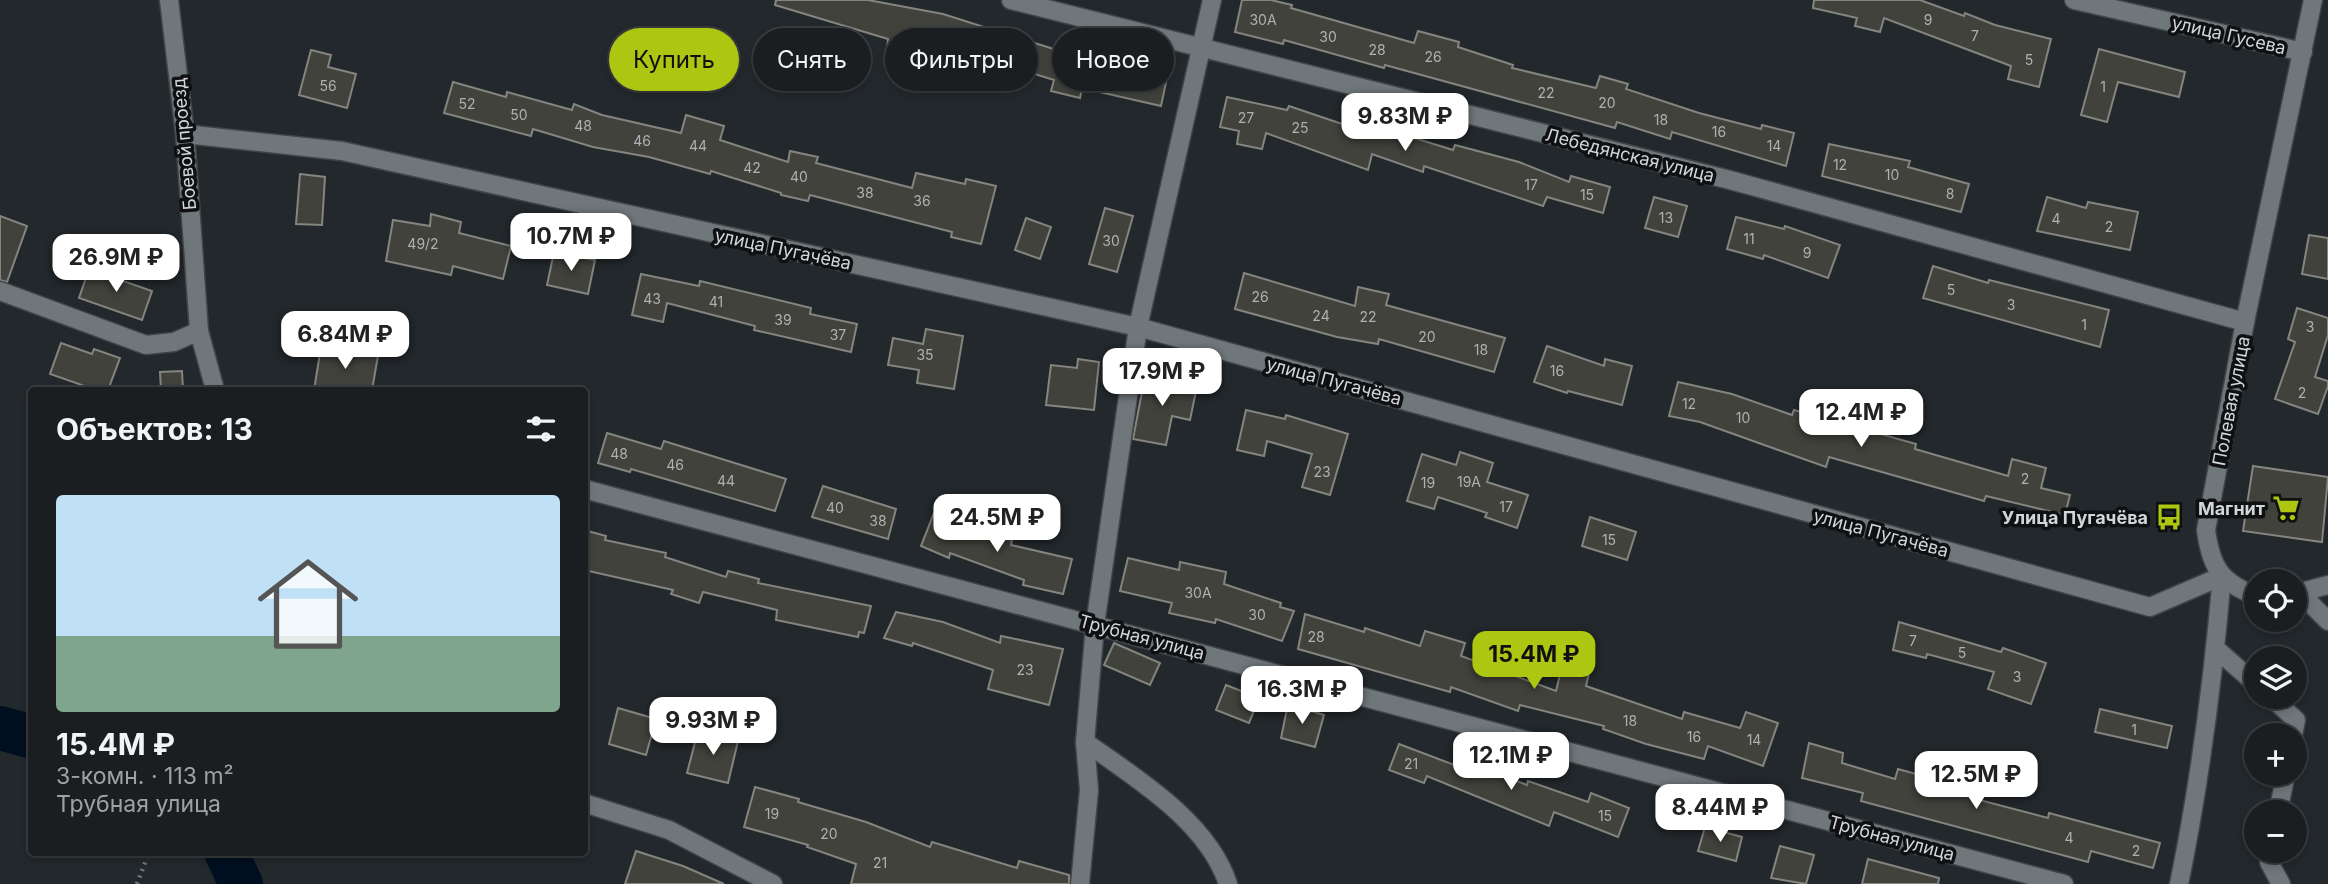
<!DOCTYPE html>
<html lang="ru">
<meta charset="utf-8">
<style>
body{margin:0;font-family:Inter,sans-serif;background:#272b2e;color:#f1f3f6;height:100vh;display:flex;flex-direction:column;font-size:26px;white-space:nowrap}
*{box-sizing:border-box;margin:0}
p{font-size:23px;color:#9fa2a5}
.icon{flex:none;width:38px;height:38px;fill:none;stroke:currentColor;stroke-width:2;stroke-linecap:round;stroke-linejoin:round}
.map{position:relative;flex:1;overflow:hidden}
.side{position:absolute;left:28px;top:387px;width:560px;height:469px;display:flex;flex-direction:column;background:#1a1e21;border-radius:7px;box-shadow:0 4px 10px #0003,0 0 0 2px #383c3f}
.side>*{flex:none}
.banner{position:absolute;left:609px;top:28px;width:665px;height:63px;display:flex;gap:14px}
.fabs{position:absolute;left:2244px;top:569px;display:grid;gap:14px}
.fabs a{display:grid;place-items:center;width:63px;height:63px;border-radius:50%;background:#1a1e21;box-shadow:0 4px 10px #0003,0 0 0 2px #383c3f;font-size:35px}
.price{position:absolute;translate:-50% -60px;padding:0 16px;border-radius:14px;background:#fff;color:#222;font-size:23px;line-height:46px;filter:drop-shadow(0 2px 4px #0008)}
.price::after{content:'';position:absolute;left:50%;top:42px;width:21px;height:16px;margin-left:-10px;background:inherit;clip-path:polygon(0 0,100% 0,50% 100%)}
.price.active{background:#acc611;color:#111}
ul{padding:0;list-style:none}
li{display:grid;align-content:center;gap:14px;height:371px;padding:0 28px}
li+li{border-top:2px solid #383c3f}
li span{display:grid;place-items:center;height:217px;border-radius:7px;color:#555}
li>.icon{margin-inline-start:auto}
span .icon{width:126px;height:126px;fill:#fffc;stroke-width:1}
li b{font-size:30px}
h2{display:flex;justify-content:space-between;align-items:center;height:84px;padding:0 28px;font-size:30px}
.chip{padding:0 24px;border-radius:32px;background:#1a1e21;box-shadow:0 4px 10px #0003,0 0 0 2px #383c3f;font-size:24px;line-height:63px}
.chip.active{background:#acc611;color:#111}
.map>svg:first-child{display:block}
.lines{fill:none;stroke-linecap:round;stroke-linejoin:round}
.river{stroke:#000f1f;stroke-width:44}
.building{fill:#41423c;stroke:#83857e;stroke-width:2}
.minor-casing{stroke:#3f4447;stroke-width:21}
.path{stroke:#717679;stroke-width:4.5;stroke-dasharray:2 5;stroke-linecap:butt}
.minor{stroke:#70777b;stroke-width:18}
.labels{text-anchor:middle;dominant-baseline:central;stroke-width:7;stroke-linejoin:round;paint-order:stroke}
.number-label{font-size:14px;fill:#aeb1b1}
.street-label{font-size:18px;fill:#d2d6d8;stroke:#0e1012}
.poi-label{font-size:18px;font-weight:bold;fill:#d2d6d8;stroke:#0e1012;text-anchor:end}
</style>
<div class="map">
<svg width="2328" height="884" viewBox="0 0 2328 884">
<rect width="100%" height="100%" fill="#23282c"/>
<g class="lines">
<g class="river">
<polyline points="0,728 32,737"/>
<polyline points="226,852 241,884"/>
</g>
</g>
<g class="building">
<polygon points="776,0 868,0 943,14 1060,51 1061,48 1168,73 1161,106 1082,88 1080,98 1051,91 1054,80 976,56 970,78 916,62 916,68 885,64 888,39 775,5"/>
<polygon points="1242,0 1271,0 1292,5 1291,8 1414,43 1418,31 1459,42 1458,47 1513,65 1512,68 1596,88 1600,76 1628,84 1626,89 1699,113 1761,129 1762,125 1794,133 1786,166 1672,132 1670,139 1617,122 1615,128 1385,65 1384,68 1284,40 1283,44 1235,32"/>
<polygon points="1814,0 1920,0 1964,16 1965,13 1995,25 2051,39 2039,87 2008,79 2011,66 1884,18 1880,32 1855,26 1857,18 1813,8"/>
<polygon points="2099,49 2185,72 2179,97 2118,82 2107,122 2081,115"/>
<polygon points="311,50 331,55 328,67 356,74 347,108 299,95"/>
<polygon points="453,82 506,97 507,92 572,110 574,104 602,115 681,133 686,115 724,126 720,140 788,162 790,151 818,157 816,163 912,188 916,173 965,184 966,179 996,186 981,244 951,237 952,232 810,195 808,201 781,195 781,193 711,171 710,174 649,157 593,147 533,129 531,136 444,113"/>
<polygon points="1227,97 1287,110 1289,106 1351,127 1353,119 1453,150 1455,145 1519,162 1569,182 1571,176 1610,187 1603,213 1547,197 1543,206 1424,166 1423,172 1372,154 1368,170 1266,133 1262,149 1237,144 1239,131 1220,127"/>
<polygon points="1829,144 1910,161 1908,167 1969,184 1961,212 1822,176"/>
<polygon points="300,174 325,177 322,225 296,224"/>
<polygon points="1654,197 1687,206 1678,237 1645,228"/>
<polygon points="2047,197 2086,208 2088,202 2138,212 2130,250 2037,231"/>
<polygon points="1105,208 1133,216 1117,272 1089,264"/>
<polygon points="431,214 461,222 459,233 511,246 503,279 453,266 451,275 386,261 393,220 430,226"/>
<polygon points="0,216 27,226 7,282 0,280"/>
<polygon points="1736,217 1784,229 1785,226 1840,245 1828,278 1764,255 1763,259 1727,249"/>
<polygon points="1026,218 1051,227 1040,259 1015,250"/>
<polygon points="2309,235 2328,238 2328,279 2302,274"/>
<polygon points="554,252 595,260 588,294 547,285"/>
<polygon points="1933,266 1988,283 1989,280 2109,310 2100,347 1923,298"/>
<polygon points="89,269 152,291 142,320 79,298"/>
<polygon points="1244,273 1355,306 1358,287 1389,294 1386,305 1505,338 1494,372 1379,339 1378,344 1337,337 1235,309"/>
<polygon points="641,274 699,286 700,281 811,308 810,314 857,324 851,352 754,330 755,326 667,303 663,322 632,315"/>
<polygon points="2297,308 2328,318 2328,335 2315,377 2328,381 2328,386 2318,414 2275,399 2295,342 2288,339"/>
<polygon points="926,329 963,336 954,389 917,383 919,370 888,365 893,338 923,344"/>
<polygon points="61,343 92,354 94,349 120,358 108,390 80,390 82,385 50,374"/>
<polygon points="1547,346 1604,366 1605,359 1632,366 1622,405 1568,391 1567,393 1534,382"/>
<polygon points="321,347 378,356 372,390 314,390"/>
<polygon points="1078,359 1099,362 1094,410 1046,405 1051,365 1077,368"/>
<polygon points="182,371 183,390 161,390 160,372"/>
<polygon points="1145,376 1197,386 1190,420 1172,416 1166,445 1133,439"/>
<polygon points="1678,382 1732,394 1792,415 1794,410 1859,428 1916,444 1915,449 2008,476 2012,459 2046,468 2041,488 2070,495 2065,515 1986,496 1984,501 1829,457 1826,467 1700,422 1669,416"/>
<polygon points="1246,410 1285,419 1286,415 1348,434 1330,495 1302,487 1312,454 1267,441 1264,456 1237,450"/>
<polygon points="607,433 661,449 664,441 786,479 775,511 631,469 630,472 598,463"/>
<polygon points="1460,452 1493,463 1487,482 1528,495 1517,528 1485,517 1487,513 1438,497 1434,509 1407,501 1422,454 1456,465"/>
<polygon points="2253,466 2328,477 2322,542 2243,531"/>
<polygon points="823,486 896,509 888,539 812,517"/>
<polygon points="934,513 1012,540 1011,545 1072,559 1063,594 1023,585 1024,580 950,553 949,558 921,546"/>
<polygon points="1590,517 1636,532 1627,560 1582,546"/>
<polygon points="584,530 606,536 605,540 666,553 665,557 726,577 728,571 759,579 758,583 871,606 864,633 859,632 858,637 776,620 777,610 703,592 699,603 671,594 673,590 584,570"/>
<polygon points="1128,558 1179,570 1180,562 1226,572 1224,584 1281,603 1280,607 1294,611 1282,641 1216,619 1215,623 1169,613 1172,603 1120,591"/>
<polygon points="896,612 943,622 1000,643 1001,636 1063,649 1049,705 988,689 993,670 913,643 912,646 884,638"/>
<polygon points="1305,614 1364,632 1365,628 1420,646 1425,631 1465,643 1461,656 1556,691 1562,667 1589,673 1586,686 1682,719 1684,712 1740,728 1746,712 1778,723 1763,766 1708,746 1704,759 1646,744 1603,729 1604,726 1520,705 1518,711 1451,687 1450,692 1298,649"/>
<polygon points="1899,622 2001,652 2003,648 2046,663 2031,704 1988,689 1994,672 1927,654 1926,658 1893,650"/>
<polygon points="1114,643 1160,663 1150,685 1104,665"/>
<polygon points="1226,685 1259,698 1249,723 1216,710"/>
<polygon points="1288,704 1324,715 1315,747 1281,738"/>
<polygon points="618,708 656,719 646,755 609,744"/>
<polygon points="2100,709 2172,726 2167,748 2095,732"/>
<polygon points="698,731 738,741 728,783 687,773"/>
<polygon points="1809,743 1843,753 1842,763 1895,779 1898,769 1974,790 1972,798 2048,818 2049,813 2160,843 2153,868 2091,851 2088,862 1861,801 1863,793 1802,778"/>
<polygon points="1399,744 1457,766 1460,759 1527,785 1528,781 1588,802 1591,793 1629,808 1618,837 1554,812 1549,826 1427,776 1424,783 1389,770"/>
<polygon points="755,787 799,799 798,802 866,822 930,847 932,842 1017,868 1019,861 1069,875 1069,884 851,884 856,864 807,847 808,845 744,827"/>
<polygon points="1705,827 1742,837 1736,861 1698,851"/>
<polygon points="1780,846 1814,855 1806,884 1771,878"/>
<polygon points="636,851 683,866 724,884 625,884"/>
<polygon points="1868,859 1939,878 1938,884 1862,884"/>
</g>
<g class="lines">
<g class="minor-casing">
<g id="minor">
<polyline points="169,0 185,134 199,331 215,390"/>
<polyline points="1011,0 1730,180 2245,322"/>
<polyline points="2074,0 2303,52"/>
<polyline points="185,134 342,151 1138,327 2150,607 2222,576"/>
<polyline points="0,291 146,345 174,342 199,331"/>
<polyline points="584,489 2064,884"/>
<polyline points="2300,593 2328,621"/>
<polyline points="2294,594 2328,585"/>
<path d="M2256,596C2220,582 2211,567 2206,530L2245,322L2313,0"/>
<polyline points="2216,649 2256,684"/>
<polyline points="2270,696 2296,720 2293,735"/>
<path d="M1085,742C1136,778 1208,822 1228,884"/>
<polyline points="584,803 669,830 773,884"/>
<polyline points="2278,812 2286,774"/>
<polyline points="2271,850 2269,862 2281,884"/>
<polyline points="1080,884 1089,790 1085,742 1095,625 1138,327 1212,0"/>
<path d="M2179,884C2200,782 2213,680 2222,576"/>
</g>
</g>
<polyline class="path" points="137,884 149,852"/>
<use href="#minor" class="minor"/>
</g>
<defs>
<g id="supermarket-bare" transform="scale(2.1)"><path d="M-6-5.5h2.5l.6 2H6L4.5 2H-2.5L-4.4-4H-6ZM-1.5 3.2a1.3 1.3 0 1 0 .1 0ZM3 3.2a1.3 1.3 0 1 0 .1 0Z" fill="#acc611" stroke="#0e1012" stroke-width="2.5" paint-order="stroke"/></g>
<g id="bus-bare" transform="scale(2.1)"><path d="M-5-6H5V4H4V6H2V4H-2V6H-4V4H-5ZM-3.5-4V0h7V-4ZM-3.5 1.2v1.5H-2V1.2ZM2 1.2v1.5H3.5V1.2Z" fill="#acc611" stroke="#0e1012" stroke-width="2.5" paint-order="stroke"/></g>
</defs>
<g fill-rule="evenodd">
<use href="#supermarket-bare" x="2286" y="508"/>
<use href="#bus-bare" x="2169" y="517"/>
</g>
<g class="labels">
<g class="number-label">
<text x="1263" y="19">30А</text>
<text x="1928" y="19">9</text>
<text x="1975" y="35">7</text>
<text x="1328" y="36">30</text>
<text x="1377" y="49">28</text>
<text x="1433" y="56">26</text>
<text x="2029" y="59">5</text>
<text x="328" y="85">56</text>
<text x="2103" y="86">1</text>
<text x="1546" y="92">22</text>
<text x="1607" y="102">20</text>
<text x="467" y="103">52</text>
<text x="519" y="114">50</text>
<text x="1246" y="117">27</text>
<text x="1661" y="119">18</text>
<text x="583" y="125">48</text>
<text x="1300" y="127">25</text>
<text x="1719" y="131">16</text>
<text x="642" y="140">46</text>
<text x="698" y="145">44</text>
<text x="1774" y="145">14</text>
<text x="1840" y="164">12</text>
<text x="752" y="167">42</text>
<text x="1892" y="174">10</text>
<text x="799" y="176">40</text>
<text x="1531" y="184">17</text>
<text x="865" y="192">38</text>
<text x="1950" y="193">8</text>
<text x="1587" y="194">15</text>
<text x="922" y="200">36</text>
<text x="1666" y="217">13</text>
<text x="2056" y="218">4</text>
<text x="2109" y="226">2</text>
<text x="1749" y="238">11</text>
<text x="1111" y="240">30</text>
<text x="423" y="243">49/2</text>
<text x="1807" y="252">9</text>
<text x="1951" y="289">5</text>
<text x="1260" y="296">26</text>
<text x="652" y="298">43</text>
<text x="716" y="301">41</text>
<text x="2011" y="304">3</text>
<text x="1321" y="315">24</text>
<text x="1368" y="316">22</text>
<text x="783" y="319">39</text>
<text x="2084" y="324">1</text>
<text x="2310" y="326">3</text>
<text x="838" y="334">37</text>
<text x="1427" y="336">20</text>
<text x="1481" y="349">18</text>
<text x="925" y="354">35</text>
<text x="1557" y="370">16</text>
<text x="2302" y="392">2</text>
<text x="1689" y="403">12</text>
<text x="1743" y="417">10</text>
<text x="619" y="453">48</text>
<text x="675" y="464">46</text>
<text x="1322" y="471">23</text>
<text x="2025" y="478">2</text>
<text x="726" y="480">44</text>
<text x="1469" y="481">19А</text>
<text x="1428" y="482">19</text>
<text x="1506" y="506">17</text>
<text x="835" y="507">40</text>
<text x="878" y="520">38</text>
<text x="1609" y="539">15</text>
<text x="1198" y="592">30А</text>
<text x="1257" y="614">30</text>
<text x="1316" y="636">28</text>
<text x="1913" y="640">7</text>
<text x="1962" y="652">5</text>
<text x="1025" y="669">23</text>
<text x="2017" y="676">3</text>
<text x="1630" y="720">18</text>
<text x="2134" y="729">1</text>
<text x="1694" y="736">16</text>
<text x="1754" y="739">14</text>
<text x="1411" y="763">21</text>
<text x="772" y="813">19</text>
<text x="1605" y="815">15</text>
<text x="829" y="833">20</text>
<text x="2069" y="837">4</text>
<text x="2136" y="850">2</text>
<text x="880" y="862">21</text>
</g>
<g class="street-label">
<text transform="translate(2229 35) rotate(13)">улица Гусева</text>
<text transform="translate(184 144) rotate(-95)">Боевой проезд</text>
<text transform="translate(1630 155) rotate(14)">Лебедянская улица</text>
<text transform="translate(783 249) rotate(12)">улица Пугачёва</text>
<text transform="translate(1334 381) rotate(15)">улица Пугачёва</text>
<text transform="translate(2231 401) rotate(-79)">Полевая улица</text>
<text transform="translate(1881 533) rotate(15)">улица Пугачёва</text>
<text transform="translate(1142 637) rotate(15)">Трубная улица</text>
<text transform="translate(1892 838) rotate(15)">Трубная улица</text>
</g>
<g class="poi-label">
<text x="2265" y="508">Магнит</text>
<text x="2148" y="517">Улица Пугачёва</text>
</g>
</g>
</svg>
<div class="fabs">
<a><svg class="icon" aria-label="locate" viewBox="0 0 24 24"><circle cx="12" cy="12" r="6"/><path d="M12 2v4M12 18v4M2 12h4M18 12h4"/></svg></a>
<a><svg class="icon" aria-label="layers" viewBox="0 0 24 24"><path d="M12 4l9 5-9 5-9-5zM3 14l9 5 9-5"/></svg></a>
<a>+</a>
<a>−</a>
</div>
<b class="price" style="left:1405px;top:153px">9.83M ₽</b>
<b class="price" style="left:571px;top:273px">10.7M ₽</b>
<b class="price" style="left:116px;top:294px">26.9M ₽</b>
<b class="price" style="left:345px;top:371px">6.84M ₽</b>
<b class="price" style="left:1162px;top:408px">17.9M ₽</b>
<b class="price" style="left:1861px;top:449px">12.4M ₽</b>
<b class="price" style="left:997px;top:554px">24.5M ₽</b>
<b class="price active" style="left:1534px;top:691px">15.4M ₽</b>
<b class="price" style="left:1302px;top:726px">16.3M ₽</b>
<b class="price" style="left:713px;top:757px">9.93M ₽</b>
<b class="price" style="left:1511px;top:792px">12.1M ₽</b>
<b class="price" style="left:1976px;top:811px">12.5M ₽</b>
<b class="price" style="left:1720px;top:844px">8.44M ₽</b>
<div class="banner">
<a class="chip active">Купить</a>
<a class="chip">Снять</a>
<a class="chip">Фильтры</a>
<a class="chip">Новое</a>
</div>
<section class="side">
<h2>Объектов: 13<svg class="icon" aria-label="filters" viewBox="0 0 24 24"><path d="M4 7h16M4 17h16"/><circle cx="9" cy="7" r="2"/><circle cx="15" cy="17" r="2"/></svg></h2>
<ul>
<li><span style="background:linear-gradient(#bfe0f5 65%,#7fa58c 0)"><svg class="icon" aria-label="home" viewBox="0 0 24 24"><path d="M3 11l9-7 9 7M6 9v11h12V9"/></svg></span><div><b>15.4M ₽</b><p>3-комн. · 113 m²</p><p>Трубная улица</p></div></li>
</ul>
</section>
</div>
